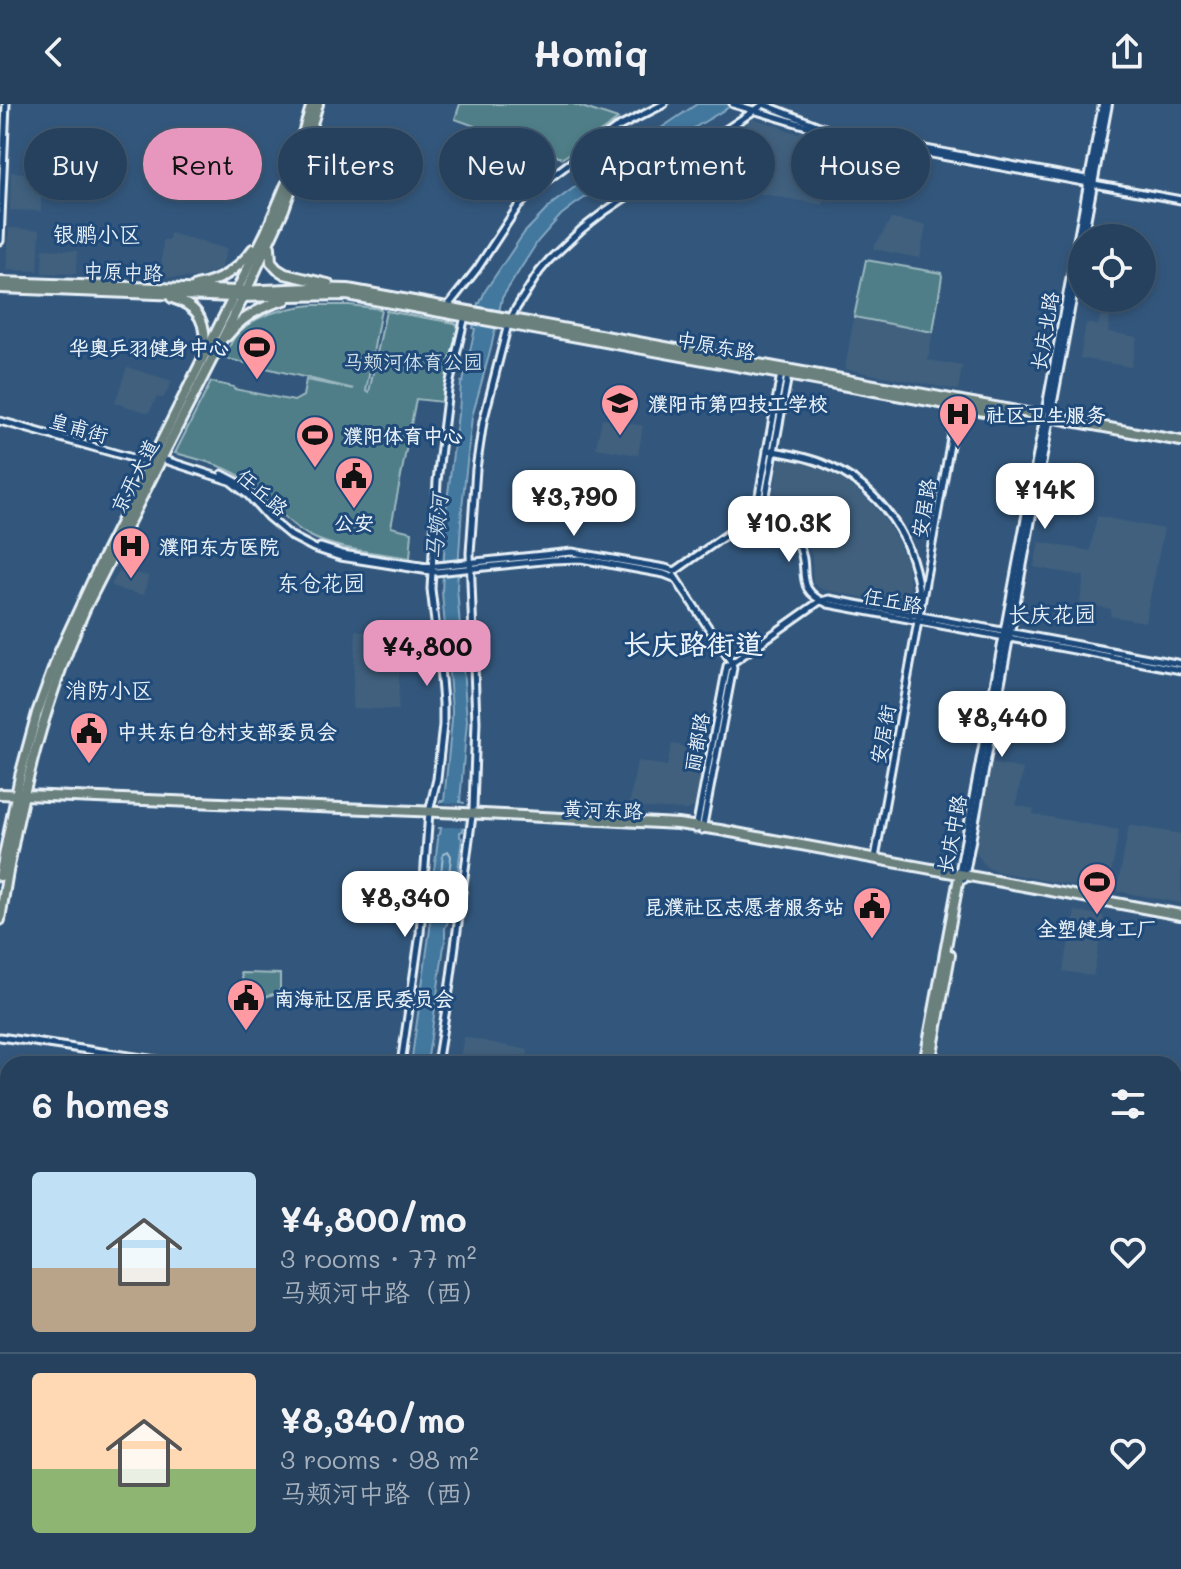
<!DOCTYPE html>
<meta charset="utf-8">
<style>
body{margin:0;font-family:Mali,"LXGW WenKai TC",sans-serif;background:#2e4863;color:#f1f3f6;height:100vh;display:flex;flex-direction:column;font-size:30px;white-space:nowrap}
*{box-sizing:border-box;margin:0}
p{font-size:26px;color:#a4afbc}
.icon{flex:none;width:44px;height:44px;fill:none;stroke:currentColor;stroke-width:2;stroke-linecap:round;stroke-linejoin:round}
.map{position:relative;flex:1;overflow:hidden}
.side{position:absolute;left:0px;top:952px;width:1182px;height:514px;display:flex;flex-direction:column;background:#26415d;border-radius:24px 24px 0 0;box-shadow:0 4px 12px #0003,0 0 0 2px #425a72}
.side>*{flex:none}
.guide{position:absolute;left:24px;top:24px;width:1134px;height:72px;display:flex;gap:16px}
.buttons{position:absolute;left:1068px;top:120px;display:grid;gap:16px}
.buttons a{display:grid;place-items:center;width:88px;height:88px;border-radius:50%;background:#26415d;box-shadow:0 4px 12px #0003,0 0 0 2px #425a72;font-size:40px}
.price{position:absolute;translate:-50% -68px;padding:0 18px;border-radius:16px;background:#fff;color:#222;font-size:26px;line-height:52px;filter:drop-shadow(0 2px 4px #0008)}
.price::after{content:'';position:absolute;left:50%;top:48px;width:24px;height:18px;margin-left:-12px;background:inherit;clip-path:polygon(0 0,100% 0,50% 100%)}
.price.active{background:#e797bd;color:#111}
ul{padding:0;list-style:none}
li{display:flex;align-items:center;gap:24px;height:200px;padding:0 32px}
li+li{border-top:2px solid #425a72}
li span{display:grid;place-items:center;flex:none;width:224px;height:160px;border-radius:8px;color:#555}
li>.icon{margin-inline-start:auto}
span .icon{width:96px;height:96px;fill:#fffc;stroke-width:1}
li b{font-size:34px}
h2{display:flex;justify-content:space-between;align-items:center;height:96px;padding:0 32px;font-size:34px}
.chip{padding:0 28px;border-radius:36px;background:#26415d;box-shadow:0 4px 12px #0003,0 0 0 2px #425a72;font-size:28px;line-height:72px}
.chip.active{background:#e797bd;color:#111}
header{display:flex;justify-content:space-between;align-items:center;height:104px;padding:0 32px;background:#26415d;font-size:36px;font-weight:800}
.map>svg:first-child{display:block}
.built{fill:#41607e}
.green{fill:#507e88;stroke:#9cb8c0;stroke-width:2}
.water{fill:#42779e;stroke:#84a8c2;stroke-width:2}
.pier{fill:#33577c}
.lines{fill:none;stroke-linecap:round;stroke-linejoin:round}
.shore{stroke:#a6c0d4;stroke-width:2}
.tertiary-casing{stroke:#e8f1f8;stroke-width:11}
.secondary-casing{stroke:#e8f1f8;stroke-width:12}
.primary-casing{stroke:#e8f1f8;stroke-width:14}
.tertiary{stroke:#1f4a7a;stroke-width:5}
.secondary{stroke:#1f4a7a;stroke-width:6}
.primary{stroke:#6a807d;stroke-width:8}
.labels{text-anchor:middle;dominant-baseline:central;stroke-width:6;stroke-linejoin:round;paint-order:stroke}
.street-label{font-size:20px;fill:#e8f1f8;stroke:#1f4a7a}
.poi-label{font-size:20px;font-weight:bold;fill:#e8f1f8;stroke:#1f4a7a;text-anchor:start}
.park-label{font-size:20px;fill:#d1e0e7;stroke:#1f4a7a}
.neighbourhood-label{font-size:22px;fill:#e8f1f8;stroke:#1f4a7a}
.water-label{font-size:22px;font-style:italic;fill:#cfdfea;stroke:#1f4a7a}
.district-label{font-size:28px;font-weight:bold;fill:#e8f1f8;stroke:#1f4a7a}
</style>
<header><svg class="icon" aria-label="back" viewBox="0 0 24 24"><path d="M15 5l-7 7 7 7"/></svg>Homiq<svg class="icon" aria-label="share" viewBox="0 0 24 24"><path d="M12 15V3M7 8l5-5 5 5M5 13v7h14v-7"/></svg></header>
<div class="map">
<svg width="1181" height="1465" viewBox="0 0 1181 1465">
<rect width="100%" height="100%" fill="#33577c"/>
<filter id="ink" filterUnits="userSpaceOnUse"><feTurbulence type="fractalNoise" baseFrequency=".0125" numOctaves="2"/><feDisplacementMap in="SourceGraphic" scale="16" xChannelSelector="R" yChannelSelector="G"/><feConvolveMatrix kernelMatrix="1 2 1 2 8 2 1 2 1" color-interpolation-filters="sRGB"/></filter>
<g filter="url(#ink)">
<g class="built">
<polygon points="754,15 781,23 784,26 798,29 801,27 836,36 823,101 724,83 735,26"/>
<polygon points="11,68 42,70 41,107 10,106"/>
<polygon points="891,115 926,121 920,154 873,145"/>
<polygon points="9,124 40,126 38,167 7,166"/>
<polygon points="170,129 227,145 221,165 197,174 161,173 163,136 169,136"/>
<polygon points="43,145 77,147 76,170 42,169"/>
<polygon points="1101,210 1110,212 1108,228 1137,233 1131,263 1080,254 1086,219 1098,221"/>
<polygon points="854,213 933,228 928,256 962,262 958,286 845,265"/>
<polygon points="127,263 172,277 164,293 161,294 157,293 149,309 115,299"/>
<polygon points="602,314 643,322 638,351 596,344"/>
<polygon points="780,352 800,356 823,365 845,377 867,395 883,413 897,436 907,458 912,499 908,502 821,485 813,479 812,452 805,433 792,419 781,412 770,409"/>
<polygon points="1097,412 1164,425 1145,518 1110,512 1111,505 1080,499 1084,472 1034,463 1039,438 1090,447"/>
<polygon points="122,463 130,468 148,472 144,491 121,486 111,481"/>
<polygon points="356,526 401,536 398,606 352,604"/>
<polygon points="672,640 701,645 706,650 694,703 687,706 629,703 637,657 667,662"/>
<polygon points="992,659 1023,665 1016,701 1034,705 1033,710 1119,726 1108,788 995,767 986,763 975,746"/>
<polygon points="1129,721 1181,730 1181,799 1117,787"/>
<polygon points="1075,807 1104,812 1093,872 1063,867"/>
<polygon points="464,933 528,946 527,955 581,960 459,960"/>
<polygon points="5,1258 8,1259 8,1409 0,1406 0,1274"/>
<polygon points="1174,1354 1181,1356 1181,1424 1174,1423"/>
<polygon points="392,1458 443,1458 442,1465 417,1465"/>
<polygon points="1059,1458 1111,1458 1110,1465 1064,1465 1058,1464"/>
</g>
<g class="green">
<polygon points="460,0 573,0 618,15 563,54 455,15"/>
<polygon points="866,156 941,169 942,172 933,228 854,213"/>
<path d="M313,201H349L381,205L366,287L369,288L386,207L455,219L458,222L442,298L416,295L391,423L412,428L410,454C377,448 339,447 308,431C283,417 271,395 249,378C228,362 201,356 175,349L211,278L234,283V285L294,297L303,292L306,276L354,285L224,254C228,247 231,237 236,231C254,210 287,204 313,201Z"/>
<polygon points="241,869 280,870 280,886 276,889 248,899"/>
<path d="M8,1274V1317L5,1316V1313C0,1302 0,1283 8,1274Z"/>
<polygon points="16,1458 78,1458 76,1465 14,1465"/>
</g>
<path class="water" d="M697,0H734L637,58V59L574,101L561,111L538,137L502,194L491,244L472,313L462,403L457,483L467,617L460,698L464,699L463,727L460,728V733L462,734L453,807L445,824V835L427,960H411L430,825C428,794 435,764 438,735V731L440,730L441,724H439L440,697H444L452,616V605L442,488L447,397L458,310L459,309L461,278H463L475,225L473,224L478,199H480L485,187L524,129L553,99L597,67Z"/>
<polygon class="pier" points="439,699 466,700 464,723 438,723"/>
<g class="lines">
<polygon class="shore" points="448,747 451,752 448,782 443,785 440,780 443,750"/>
<g class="tertiary-casing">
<g id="tertiary">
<polyline points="733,0 850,35 1181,96"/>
<polyline points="763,0 827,25 851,31 1091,76"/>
<polyline points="0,137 6,0"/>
<polyline points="449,204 447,203 477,165 517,104 534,86 615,25 664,0"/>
<polyline points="0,317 150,359"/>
<path d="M767,346C786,349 804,352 822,359C882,383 917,437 920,500"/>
<polyline points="162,355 230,377 249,392 268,413 291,432 314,444 341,453 436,468 552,456 581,455 664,470 674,474"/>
<polyline points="222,370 243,381 264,403"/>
<polyline points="754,411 756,408 781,270"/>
<path d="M762,413C774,423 790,426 798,440C812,466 791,484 828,500L1181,566"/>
<polyline points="320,443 342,450 427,463 572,448 665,464 675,467"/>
<polyline points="675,467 753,412 762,413 788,271"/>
<polyline points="674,472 732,559 820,497"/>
<polyline points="821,497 829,495 1181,560"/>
<polyline points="696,725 727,562 732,559"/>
<polyline points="702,726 733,564 732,559"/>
<polyline points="875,754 957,302"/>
<polyline points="0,933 183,960"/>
<polyline points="401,960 420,829 429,708 437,675 443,621 443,599 439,551 431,485 437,377 448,286 465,212"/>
<polyline points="437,960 450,880 473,704 476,618 470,449 476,365 483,318 508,220 515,206 539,168 549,156 582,125 604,108 764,0"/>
<polyline points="1174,1011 1181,974"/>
<polyline points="1174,1015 1181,1016"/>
<polyline points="1174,1215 1181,1216"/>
<polyline points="305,1458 328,1465"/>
<polyline points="85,1465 87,1458"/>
<polyline points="298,1465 300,1458"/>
<polyline points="332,1465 335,1458"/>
<polyline points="1120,1465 1121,1458"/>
</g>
</g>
<g class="secondary-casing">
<g id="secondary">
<polyline points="1083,134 1108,0"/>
<polyline points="959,771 1103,0"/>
<polyline points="964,775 1082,142"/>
<polyline points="1174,1432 1181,1434"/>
<polyline points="1174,1439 1181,1440"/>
</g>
</g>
<g class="primary-casing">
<g id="primary">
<polyline points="270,143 271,158 277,165 285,170 328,180"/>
<polyline points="0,178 237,187 312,184 348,185 1181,337"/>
<path d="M196,182C220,178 239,164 253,145"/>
<polyline points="0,184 234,193 347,191 995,309"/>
<path d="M172,194C201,203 207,220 204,248"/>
<path d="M227,232C242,213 262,202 285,196"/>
<polyline points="0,690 463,709 678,720 720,726 1181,811"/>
<polyline points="0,772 20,672 37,609 59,549 103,454 266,128 290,71 312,0"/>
<path d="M0,816C16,708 42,602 86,503L243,194L284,105L301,57L318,0"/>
<polyline points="924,960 959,774"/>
<polyline points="930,960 950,851"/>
<polyline points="0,1123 8,1128"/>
<polyline points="0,1138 8,1138"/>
<polyline points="836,1465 838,1458"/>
</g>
</g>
<use href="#tertiary" class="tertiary"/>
<use href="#secondary" class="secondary"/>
<use href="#primary" class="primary"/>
</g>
</g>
<defs>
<g id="stadium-pin" transform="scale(2)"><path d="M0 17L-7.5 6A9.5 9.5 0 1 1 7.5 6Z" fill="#ff9aa2" stroke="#1f4a7a"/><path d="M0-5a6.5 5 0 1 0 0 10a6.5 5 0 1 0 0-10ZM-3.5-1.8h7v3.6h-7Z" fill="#111"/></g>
<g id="university-pin" transform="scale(2)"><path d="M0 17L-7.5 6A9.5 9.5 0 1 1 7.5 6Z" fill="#ff9aa2" stroke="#1f4a7a"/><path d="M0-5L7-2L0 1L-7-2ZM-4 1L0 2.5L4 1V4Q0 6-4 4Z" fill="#111"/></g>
<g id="hospital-pin" transform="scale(2)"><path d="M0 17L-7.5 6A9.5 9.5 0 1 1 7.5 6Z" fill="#ff9aa2" stroke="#1f4a7a"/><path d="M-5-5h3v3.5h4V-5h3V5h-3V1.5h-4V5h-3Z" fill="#111"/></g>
<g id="civic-pin" transform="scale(2)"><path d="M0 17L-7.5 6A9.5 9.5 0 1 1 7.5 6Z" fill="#ff9aa2" stroke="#1f4a7a"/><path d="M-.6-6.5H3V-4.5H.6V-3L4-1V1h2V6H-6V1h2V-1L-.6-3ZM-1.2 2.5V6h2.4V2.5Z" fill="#111"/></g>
</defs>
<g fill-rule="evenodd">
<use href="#stadium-pin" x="257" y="243"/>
<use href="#university-pin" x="620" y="299"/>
<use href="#hospital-pin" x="958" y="310"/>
<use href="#stadium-pin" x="315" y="331"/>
<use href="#civic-pin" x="354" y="372"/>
<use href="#hospital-pin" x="131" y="442"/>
<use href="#civic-pin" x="89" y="627"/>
<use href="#stadium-pin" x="1097" y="778"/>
<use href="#civic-pin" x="872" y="802"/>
<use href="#civic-pin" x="246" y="894"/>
</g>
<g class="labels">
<g class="street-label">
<text transform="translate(123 167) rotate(2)">中原中路</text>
<text transform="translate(1044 227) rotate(-80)">长庆北路</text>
<text transform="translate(716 241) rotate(10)">中原东路</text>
<text transform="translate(79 323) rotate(16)">皇甫街</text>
<text transform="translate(134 372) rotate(-63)">京开大道</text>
<text transform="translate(263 388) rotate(41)">任丘路</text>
<text transform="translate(923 404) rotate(-80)">安居路</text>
<text transform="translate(893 496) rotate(11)">任丘路</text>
<text transform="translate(882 630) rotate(-79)">安居街</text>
<text transform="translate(696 638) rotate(-79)">丽都路</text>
<text transform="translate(603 705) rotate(2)">黄河东路</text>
<text transform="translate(951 730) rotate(-79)">长庆中路</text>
</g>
<g class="poi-label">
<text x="229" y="243" text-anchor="end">华奥乒羽健身中心</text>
<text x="648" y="299">濮阳市第四技工学校</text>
<text x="986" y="310">社区卫生服务</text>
<text x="343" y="331">濮阳体育中心</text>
<text x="354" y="418" text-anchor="middle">公安</text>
<text x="159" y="442">濮阳东方医院</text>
<text x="117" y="627">中共东白仓村支部委员会</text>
<text x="844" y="802" text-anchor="end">昆濮社区志愿者服务站</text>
<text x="1097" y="824" text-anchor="middle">全塑健身工厂</text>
<text x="274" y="894">南海社区居民委员会</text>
</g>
<g class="park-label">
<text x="413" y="257">马颊河体育公园</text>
</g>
<g class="neighbourhood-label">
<text x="97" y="129">银鹏小区</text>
<text x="321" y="478">东仓花园</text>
<text x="1052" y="509">长庆花园</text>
<text x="109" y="585">消防小区</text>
</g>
<g class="water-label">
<text transform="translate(436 423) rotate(-85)">马颊河</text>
</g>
<g class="district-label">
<text x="693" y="539">长庆路街道</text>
</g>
</g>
</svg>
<div class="buttons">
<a><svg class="icon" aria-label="locate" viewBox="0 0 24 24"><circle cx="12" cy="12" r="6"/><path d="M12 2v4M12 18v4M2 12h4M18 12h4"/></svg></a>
</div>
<b class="price" style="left:1045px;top:427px">¥14K</b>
<b class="price" style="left:574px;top:434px">¥3,790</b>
<b class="price" style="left:789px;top:460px">¥10.3K</b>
<b class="price active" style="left:427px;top:584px">¥4,800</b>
<b class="price" style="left:1002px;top:655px">¥8,440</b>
<b class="price" style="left:405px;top:835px">¥8,340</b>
<div class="guide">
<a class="chip">Buy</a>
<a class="chip active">Rent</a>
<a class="chip">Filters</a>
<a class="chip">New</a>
<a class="chip">Apartment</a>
<a class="chip">House</a>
</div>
<section class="side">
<h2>6 homes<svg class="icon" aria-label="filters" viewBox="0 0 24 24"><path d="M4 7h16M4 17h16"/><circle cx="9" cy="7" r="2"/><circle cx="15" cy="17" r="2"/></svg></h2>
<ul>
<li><span style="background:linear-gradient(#bfe0f5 60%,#b9a48a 0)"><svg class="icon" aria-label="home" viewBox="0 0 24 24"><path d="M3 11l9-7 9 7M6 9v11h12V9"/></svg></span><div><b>¥4,800/mo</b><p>3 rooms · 77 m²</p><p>马颊河中路（西）</p></div><svg class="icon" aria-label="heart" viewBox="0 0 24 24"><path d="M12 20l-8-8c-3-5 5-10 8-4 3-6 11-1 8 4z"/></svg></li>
<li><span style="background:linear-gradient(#ffd9b3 60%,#8fb573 0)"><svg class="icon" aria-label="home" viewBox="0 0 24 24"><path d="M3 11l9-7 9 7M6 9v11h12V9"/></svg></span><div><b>¥8,340/mo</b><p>3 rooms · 98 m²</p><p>马颊河中路（西）</p></div><svg class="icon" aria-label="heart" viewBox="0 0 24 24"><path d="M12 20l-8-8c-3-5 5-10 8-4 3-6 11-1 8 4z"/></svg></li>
</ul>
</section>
</div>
